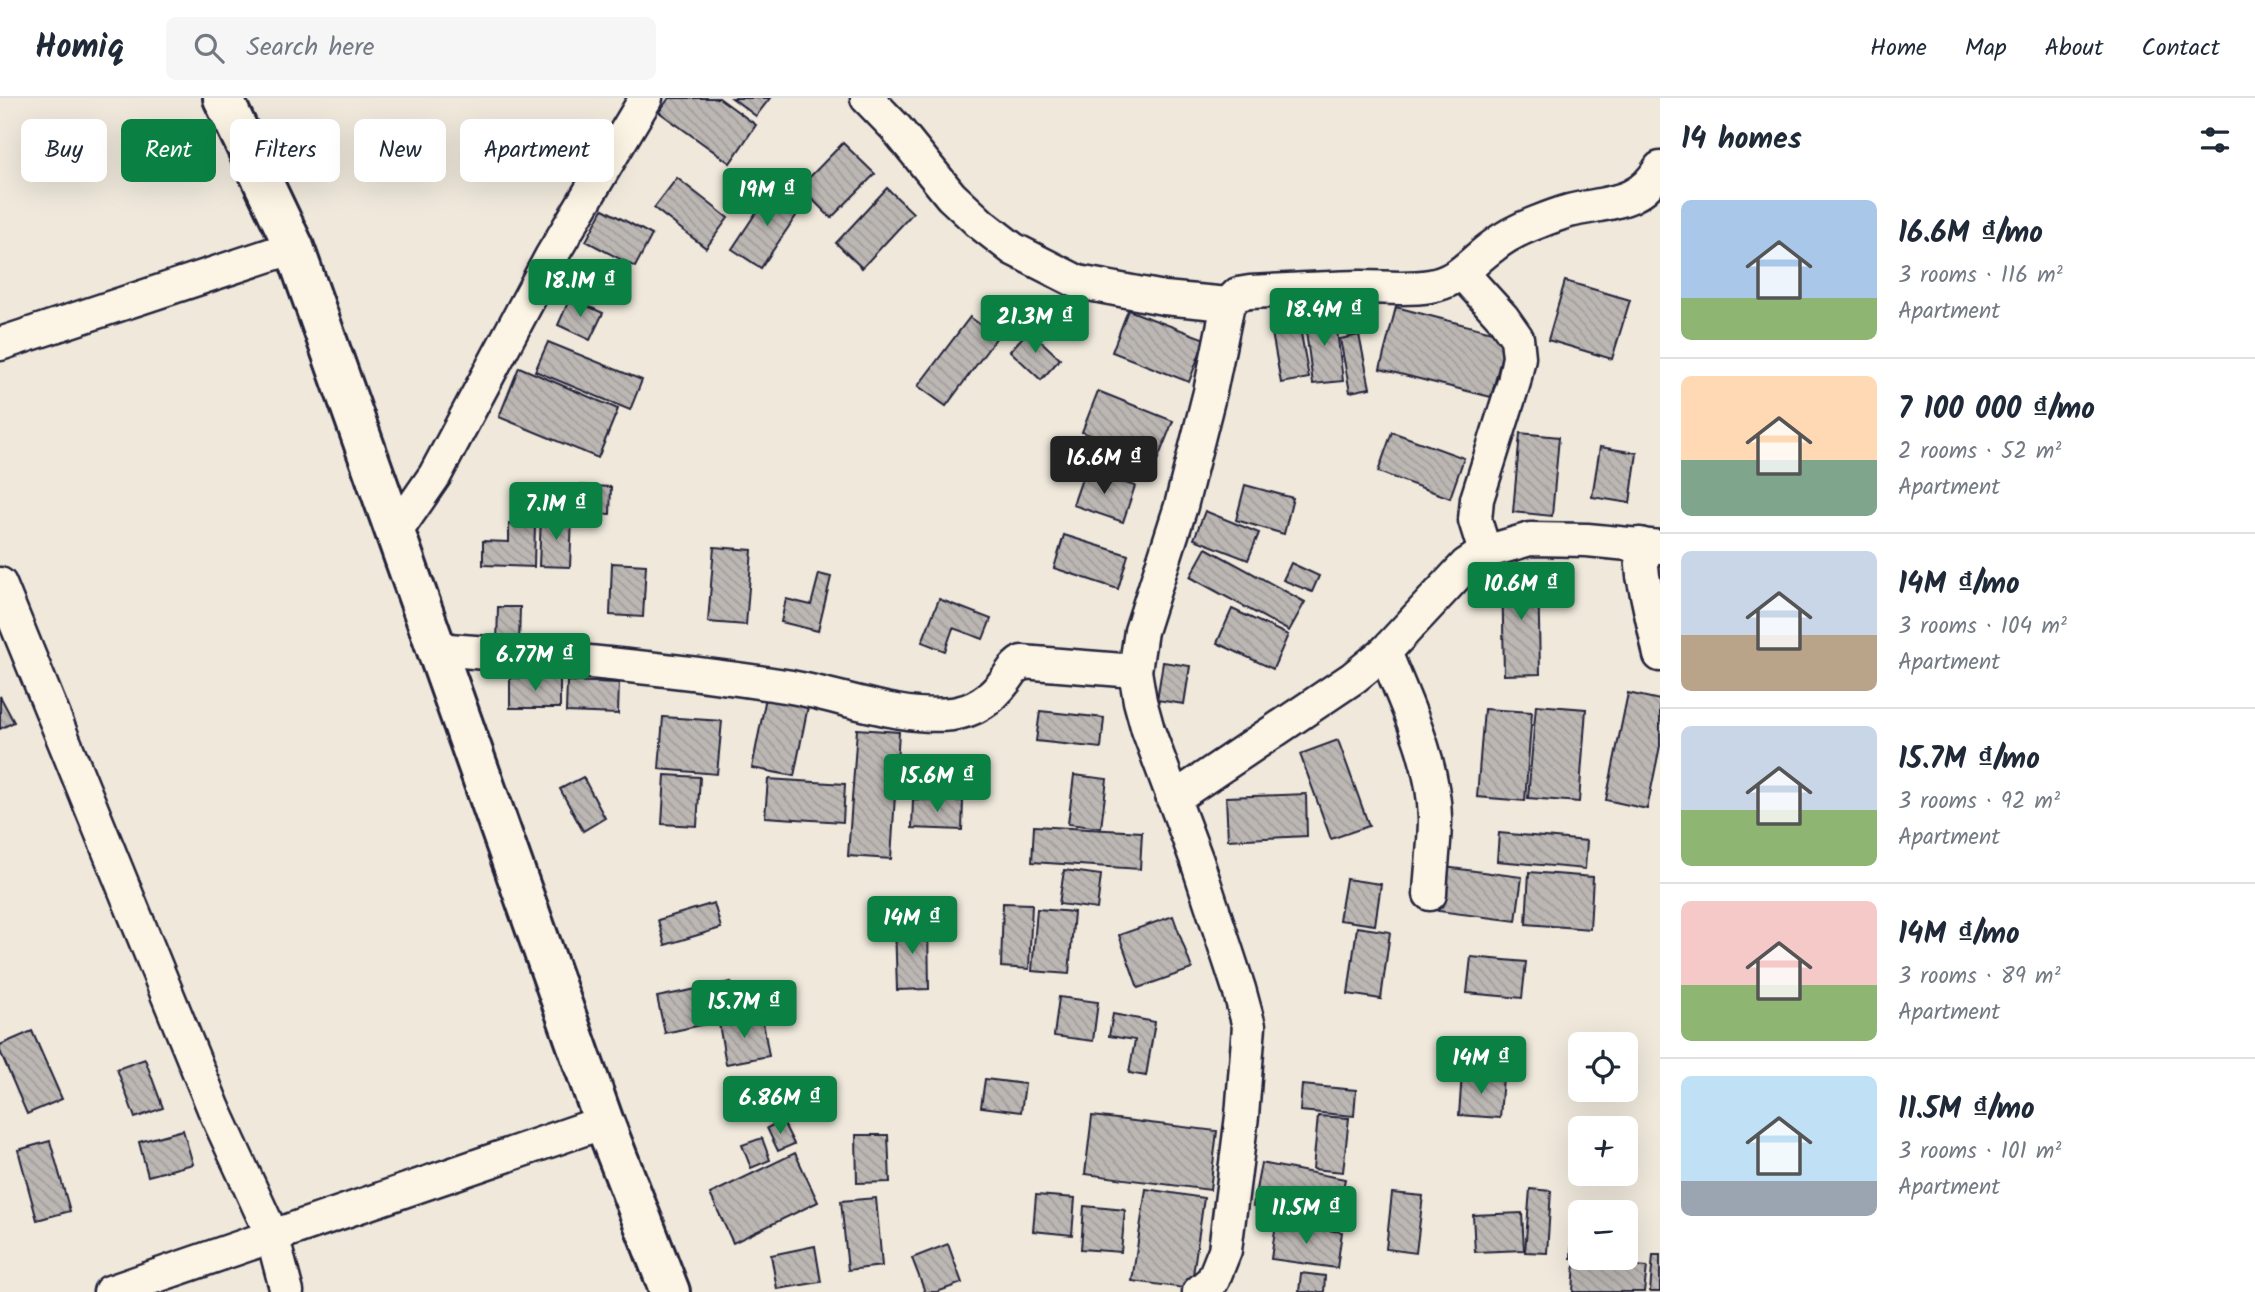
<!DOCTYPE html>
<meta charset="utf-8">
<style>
body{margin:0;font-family:Kalam,sans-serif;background:#f6f6f7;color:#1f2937;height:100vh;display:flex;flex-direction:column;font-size:26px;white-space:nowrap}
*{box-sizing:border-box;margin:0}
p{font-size:23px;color:#747a83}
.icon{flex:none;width:38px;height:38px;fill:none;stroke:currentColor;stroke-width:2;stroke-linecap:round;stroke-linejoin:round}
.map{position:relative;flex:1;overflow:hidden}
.details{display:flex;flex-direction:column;background:#fff;width:595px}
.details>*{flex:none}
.guide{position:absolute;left:21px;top:21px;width:665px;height:63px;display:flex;gap:14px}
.controls{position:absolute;left:1568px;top:934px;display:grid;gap:14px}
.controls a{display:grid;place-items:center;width:70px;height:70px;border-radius:10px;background:#fff;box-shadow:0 7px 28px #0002;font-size:35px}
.price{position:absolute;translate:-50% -60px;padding:0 16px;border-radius:7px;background:#0b8043;color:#fff;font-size:23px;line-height:46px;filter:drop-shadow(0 2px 4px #0008)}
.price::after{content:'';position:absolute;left:50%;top:42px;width:21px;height:16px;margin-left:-10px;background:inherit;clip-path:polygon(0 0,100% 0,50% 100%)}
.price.on{background:#222;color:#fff}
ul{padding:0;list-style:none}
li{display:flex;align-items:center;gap:21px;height:175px;padding:0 21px}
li+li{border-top:2px solid #e0e1e3}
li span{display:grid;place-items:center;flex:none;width:196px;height:140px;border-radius:10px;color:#555}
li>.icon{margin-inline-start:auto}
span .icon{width:84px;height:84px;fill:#fffc;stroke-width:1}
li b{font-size:30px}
h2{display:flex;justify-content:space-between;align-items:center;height:84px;padding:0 21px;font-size:30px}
.chip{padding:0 24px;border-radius:10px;background:#fff;box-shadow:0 7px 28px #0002;font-size:24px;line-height:63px}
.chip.on{background:#0b8043;color:#fff}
header{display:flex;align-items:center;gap:42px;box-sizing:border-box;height:98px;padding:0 35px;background:#fff;border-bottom:2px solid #e0e1e3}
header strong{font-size:33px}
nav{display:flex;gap:38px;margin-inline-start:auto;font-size:24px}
.search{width:490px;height:63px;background:#f6f6f7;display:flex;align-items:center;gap:18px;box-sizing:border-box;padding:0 24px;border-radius:10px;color:#747a83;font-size:26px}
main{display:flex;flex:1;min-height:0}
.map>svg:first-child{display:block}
.building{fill:url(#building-back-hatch);stroke:#22223b;stroke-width:2}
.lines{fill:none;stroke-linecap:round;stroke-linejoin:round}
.minor-casing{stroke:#22223b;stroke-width:37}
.tertiary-casing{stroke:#22223b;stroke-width:44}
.minor{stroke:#fcf5e5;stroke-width:32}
.tertiary{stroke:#fcf5e5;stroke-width:38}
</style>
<header>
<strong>Homiq</strong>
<div class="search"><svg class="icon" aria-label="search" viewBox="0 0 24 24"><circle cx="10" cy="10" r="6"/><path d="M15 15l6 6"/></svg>Search here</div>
<nav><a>Home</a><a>Map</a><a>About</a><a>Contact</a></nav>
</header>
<main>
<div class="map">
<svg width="1660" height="1194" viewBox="0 0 1660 1194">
<defs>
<pattern id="building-back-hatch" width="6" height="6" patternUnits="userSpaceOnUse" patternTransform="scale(1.75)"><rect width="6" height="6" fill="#bcb7b3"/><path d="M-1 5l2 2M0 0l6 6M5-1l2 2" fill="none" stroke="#a19d9b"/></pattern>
</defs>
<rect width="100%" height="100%" fill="#efe8db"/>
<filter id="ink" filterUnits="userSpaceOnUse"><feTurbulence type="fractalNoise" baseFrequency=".0143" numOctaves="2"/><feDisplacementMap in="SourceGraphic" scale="14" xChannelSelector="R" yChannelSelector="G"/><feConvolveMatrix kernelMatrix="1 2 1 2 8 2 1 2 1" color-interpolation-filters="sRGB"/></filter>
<g filter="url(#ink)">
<g class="building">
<polygon points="669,0 719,0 756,27 730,65 659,14"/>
<polygon points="732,0 770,0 756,18"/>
<polygon points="843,45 875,76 831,120 800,89"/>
<polygon points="677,80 728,120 706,150 654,110"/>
<polygon points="773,89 802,109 761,170 732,151"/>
<polygon points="887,90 913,115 862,170 836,145"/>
<polygon points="603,111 652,137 635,169 586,143"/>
<polygon points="1565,183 1630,202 1612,261 1548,242"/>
<polygon points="570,200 603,215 590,242 558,227"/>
<polygon points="1396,209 1507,238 1491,299 1380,271"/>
<polygon points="1128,212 1205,241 1189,284 1112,254"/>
<polygon points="1335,215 1343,283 1313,286 1304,218"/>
<polygon points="970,219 997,239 946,308 918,288"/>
<polygon points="1299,224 1309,280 1281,285 1271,229"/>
<polygon points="1029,232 1060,261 1041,282 1010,253"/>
<polygon points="1359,237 1370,290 1350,294 1340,241"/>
<polygon points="548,244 642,282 630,312 535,273"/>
<polygon points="519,269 618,311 598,360 499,319"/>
<polygon points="1098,293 1173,323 1157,363 1082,334"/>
<polygon points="1392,334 1464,360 1450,400 1378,374"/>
<polygon points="1520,335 1559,339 1552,418 1513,414"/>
<polygon points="1600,349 1637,355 1630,405 1592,399"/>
<polygon points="1085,372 1135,388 1123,424 1073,407"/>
<polygon points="571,387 611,389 610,416 570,414"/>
<polygon points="1245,387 1293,400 1284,436 1236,422"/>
<polygon points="1205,413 1259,435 1248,462 1194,441"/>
<polygon points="541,418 572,419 570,469 539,468"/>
<polygon points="509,425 535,425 534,469 483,467 483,443 509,444"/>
<polygon points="1064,437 1128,457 1118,491 1054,470"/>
<polygon points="714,449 752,452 746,527 708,524"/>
<polygon points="1206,450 1305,504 1289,533 1190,479"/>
<polygon points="612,465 646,467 643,519 610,517"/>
<polygon points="1291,465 1319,478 1312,494 1283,482"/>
<polygon points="1502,471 1538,471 1540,576 1504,577"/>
<polygon points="819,476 831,479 818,533 781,524 786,501 811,507"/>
<polygon points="939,501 991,521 983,541 953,530 945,553 922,544"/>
<polygon points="498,509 520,509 519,546 497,546"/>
<polygon points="1232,511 1288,537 1273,571 1217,545"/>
<polygon points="1163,564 1190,568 1184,606 1157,602"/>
<polygon points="560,579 560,610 510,610 510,580"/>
<polygon points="567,583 619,585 618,616 566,614"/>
<polygon points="1628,595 1660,602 1660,648 1647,711 1606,702"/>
<polygon points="0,598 14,624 0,631"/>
<polygon points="766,599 808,608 794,678 752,670"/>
<polygon points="1536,607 1586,611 1579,704 1528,700"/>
<polygon points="1484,611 1532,614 1525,703 1477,699"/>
<polygon points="1040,613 1104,620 1101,650 1036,643"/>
<polygon points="663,619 722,623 717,676 659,671"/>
<polygon points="857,631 899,634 891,761 848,758"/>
<polygon points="1338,642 1369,728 1331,741 1300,656"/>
<polygon points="918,661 961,665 958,699 915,695"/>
<polygon points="665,677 700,679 697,728 662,726"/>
<polygon points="1074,677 1107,681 1101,730 1068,726"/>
<polygon points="583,679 605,720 583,733 560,691"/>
<polygon points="768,681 845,686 843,724 765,719"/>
<polygon points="1306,696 1307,738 1228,742 1226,699"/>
<polygon points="913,701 963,703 962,732 912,730"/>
<polygon points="1034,728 1142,734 1140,771 1032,764"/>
<polygon points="1499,735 1587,743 1585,771 1497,763"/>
<polygon points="1444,769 1522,779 1516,823 1438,813"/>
<polygon points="1064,772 1101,777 1097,811 1059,806"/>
<polygon points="1529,774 1593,779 1590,831 1526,826"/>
<polygon points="1346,781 1381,786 1375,827 1339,822"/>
<polygon points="714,805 721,830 665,847 658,822"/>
<polygon points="1003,805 1032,806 1029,871 1001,869"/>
<polygon points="1037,811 1074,814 1069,876 1032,873"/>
<polygon points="1173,818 1192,871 1138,890 1119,837"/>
<polygon points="928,825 929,891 897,892 895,826"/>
<polygon points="1357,829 1390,834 1381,901 1348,896"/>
<polygon points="1471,859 1526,864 1522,900 1467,895"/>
<polygon points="731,884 738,919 665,935 657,899"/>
<polygon points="1059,899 1098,904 1093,943 1054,938"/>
<polygon points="1113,916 1155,924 1146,978 1129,975 1135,942 1109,938"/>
<polygon points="762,918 769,958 726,966 719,926"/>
<polygon points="32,933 62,1001 27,1016 0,953 0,947"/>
<polygon points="145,961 163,1010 135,1020 117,971"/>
<polygon points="1462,975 1503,978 1500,1020 1459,1017"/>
<polygon points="985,981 1025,986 1021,1014 981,1009"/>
<polygon points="1302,987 1356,992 1354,1018 1300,1013"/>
<polygon points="1092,1018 1217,1033 1210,1092 1085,1076"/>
<polygon points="1318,1018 1349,1020 1343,1074 1313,1071"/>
<polygon points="782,1022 794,1046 778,1053 767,1030"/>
<polygon points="183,1032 193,1066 148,1078 139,1044"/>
<polygon points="856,1037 888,1037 890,1084 857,1085"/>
<polygon points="762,1040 770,1062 751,1070 742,1047"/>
<polygon points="50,1043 70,1113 37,1122 18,1052"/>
<polygon points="795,1055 818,1104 733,1145 710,1096"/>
<polygon points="1261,1065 1345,1081 1336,1124 1253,1108"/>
<polygon points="1146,1091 1204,1100 1191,1191 1132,1183"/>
<polygon points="1530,1091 1551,1093 1547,1155 1525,1154"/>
<polygon points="1392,1095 1423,1098 1416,1155 1386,1151"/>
<polygon points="1036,1097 1075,1100 1072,1137 1033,1133"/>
<polygon points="876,1100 882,1168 848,1172 841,1103"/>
<polygon points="1084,1108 1125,1112 1121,1154 1081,1151"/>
<polygon points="1522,1115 1524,1152 1475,1154 1473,1117"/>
<polygon points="1573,1124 1580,1124 1580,1160 1612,1162 1571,1160"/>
<polygon points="1276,1125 1342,1134 1337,1170 1271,1161"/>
<polygon points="948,1146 962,1185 937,1194 925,1194 912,1160"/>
<polygon points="815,1148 821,1184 777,1191 771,1157"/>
<polygon points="1653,1157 1660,1157 1660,1194 1650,1194"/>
<polygon points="1575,1163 1647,1169 1644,1194 1573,1194"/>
<polygon points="1301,1175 1325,1178 1324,1194 1299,1194"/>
</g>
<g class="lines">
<g class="minor-casing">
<g id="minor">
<polyline points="867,0 896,30 951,98 981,126 1013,151 1078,184 1164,200 1228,206"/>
<polyline points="1463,176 1503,220 1517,240 1519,259 1514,284 1477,401 1475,422 1485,454"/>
<polyline points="0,246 294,149"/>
<polyline points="395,435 435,377 551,159 646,0"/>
<polyline points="1640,446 1643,478 1660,557"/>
<polyline points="0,486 214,1011 272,1137 287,1194"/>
<path d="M437,551C553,560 669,570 785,588C838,596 898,622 952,616C974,613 992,601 1005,583C1011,576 1013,569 1022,564L1135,573"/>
<path d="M1385,554C1406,607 1434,662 1435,720C1435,745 1431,771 1430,796"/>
<polyline points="1173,701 1353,580 1385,554 1466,467 1485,454 1530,441 1587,442 1660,449"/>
<polyline points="110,1194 604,1024"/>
<path d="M1199,1194L1213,1182L1225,1152L1242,1018L1249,928L1239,891L1197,763L1148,632L1140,603L1135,573L1141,533L1181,408L1210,294L1228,206L1238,196L1250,194C1287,192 1324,190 1361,189C1384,189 1408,192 1430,188C1458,184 1471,164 1492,149C1505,138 1522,130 1538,124C1548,120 1559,116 1569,113C1606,104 1639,108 1660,70"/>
</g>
</g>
<g class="tertiary-casing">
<polyline id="tertiary" points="223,0 294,149 604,1024 670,1194"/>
</g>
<use href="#minor" class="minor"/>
<use href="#tertiary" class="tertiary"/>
</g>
</g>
</svg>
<div class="controls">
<a><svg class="icon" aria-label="locate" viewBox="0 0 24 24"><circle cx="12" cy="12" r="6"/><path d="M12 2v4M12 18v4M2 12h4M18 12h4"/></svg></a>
<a>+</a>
<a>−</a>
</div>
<b class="price" style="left:767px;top:130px">19M ₫</b>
<b class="price" style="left:580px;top:221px">18.1M ₫</b>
<b class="price" style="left:1324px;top:250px">18.4M ₫</b>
<b class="price" style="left:1035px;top:257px">21.3M ₫</b>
<b class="price on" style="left:1104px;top:398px">16.6M ₫</b>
<b class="price" style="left:556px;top:444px">7.1M ₫</b>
<b class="price" style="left:1521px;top:524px">10.6M ₫</b>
<b class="price" style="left:535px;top:595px">6.77M ₫</b>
<b class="price" style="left:937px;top:716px">15.6M ₫</b>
<b class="price" style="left:912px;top:858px">14M ₫</b>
<b class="price" style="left:744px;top:942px">15.7M ₫</b>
<b class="price" style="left:1481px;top:998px">14M ₫</b>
<b class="price" style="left:780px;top:1038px">6.86M ₫</b>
<b class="price" style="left:1306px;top:1148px">11.5M ₫</b>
<div class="guide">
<a class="chip">Buy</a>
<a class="chip on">Rent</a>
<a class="chip">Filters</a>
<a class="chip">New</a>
<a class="chip">Apartment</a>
</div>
</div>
<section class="details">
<h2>14 homes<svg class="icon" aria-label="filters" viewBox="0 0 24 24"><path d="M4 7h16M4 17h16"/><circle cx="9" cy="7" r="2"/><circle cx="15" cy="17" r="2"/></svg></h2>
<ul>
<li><span style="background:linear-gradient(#a9c7e8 70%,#8fb573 0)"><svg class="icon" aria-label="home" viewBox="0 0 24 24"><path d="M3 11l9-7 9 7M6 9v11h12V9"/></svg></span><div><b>16.6M ₫/mo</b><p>3 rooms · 116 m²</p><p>Apartment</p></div></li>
<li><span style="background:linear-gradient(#ffd9b3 60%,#7fa58c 0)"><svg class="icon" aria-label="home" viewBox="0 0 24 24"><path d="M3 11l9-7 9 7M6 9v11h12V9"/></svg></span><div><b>7 100 000 ₫/mo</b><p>2 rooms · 52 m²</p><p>Apartment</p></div></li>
<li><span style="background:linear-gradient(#c9d6e8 60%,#b9a48a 0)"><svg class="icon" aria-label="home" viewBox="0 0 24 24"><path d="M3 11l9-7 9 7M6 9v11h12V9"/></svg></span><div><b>14M ₫/mo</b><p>3 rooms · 104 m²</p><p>Apartment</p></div></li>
<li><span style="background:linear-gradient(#c9d6e8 60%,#8fb573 0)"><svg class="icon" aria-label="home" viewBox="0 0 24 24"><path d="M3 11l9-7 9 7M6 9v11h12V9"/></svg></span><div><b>15.7M ₫/mo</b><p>3 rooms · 92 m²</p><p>Apartment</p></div></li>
<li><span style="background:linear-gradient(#f6c9c9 60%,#8fb573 0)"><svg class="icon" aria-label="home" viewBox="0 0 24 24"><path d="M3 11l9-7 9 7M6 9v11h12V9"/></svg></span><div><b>14M ₫/mo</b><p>3 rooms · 89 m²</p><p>Apartment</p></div></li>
<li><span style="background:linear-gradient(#bfe0f5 75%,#9aa5b1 0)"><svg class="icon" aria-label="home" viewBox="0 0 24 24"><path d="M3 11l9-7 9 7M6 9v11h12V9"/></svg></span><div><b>11.5M ₫/mo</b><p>3 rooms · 101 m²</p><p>Apartment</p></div></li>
</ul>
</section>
</main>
